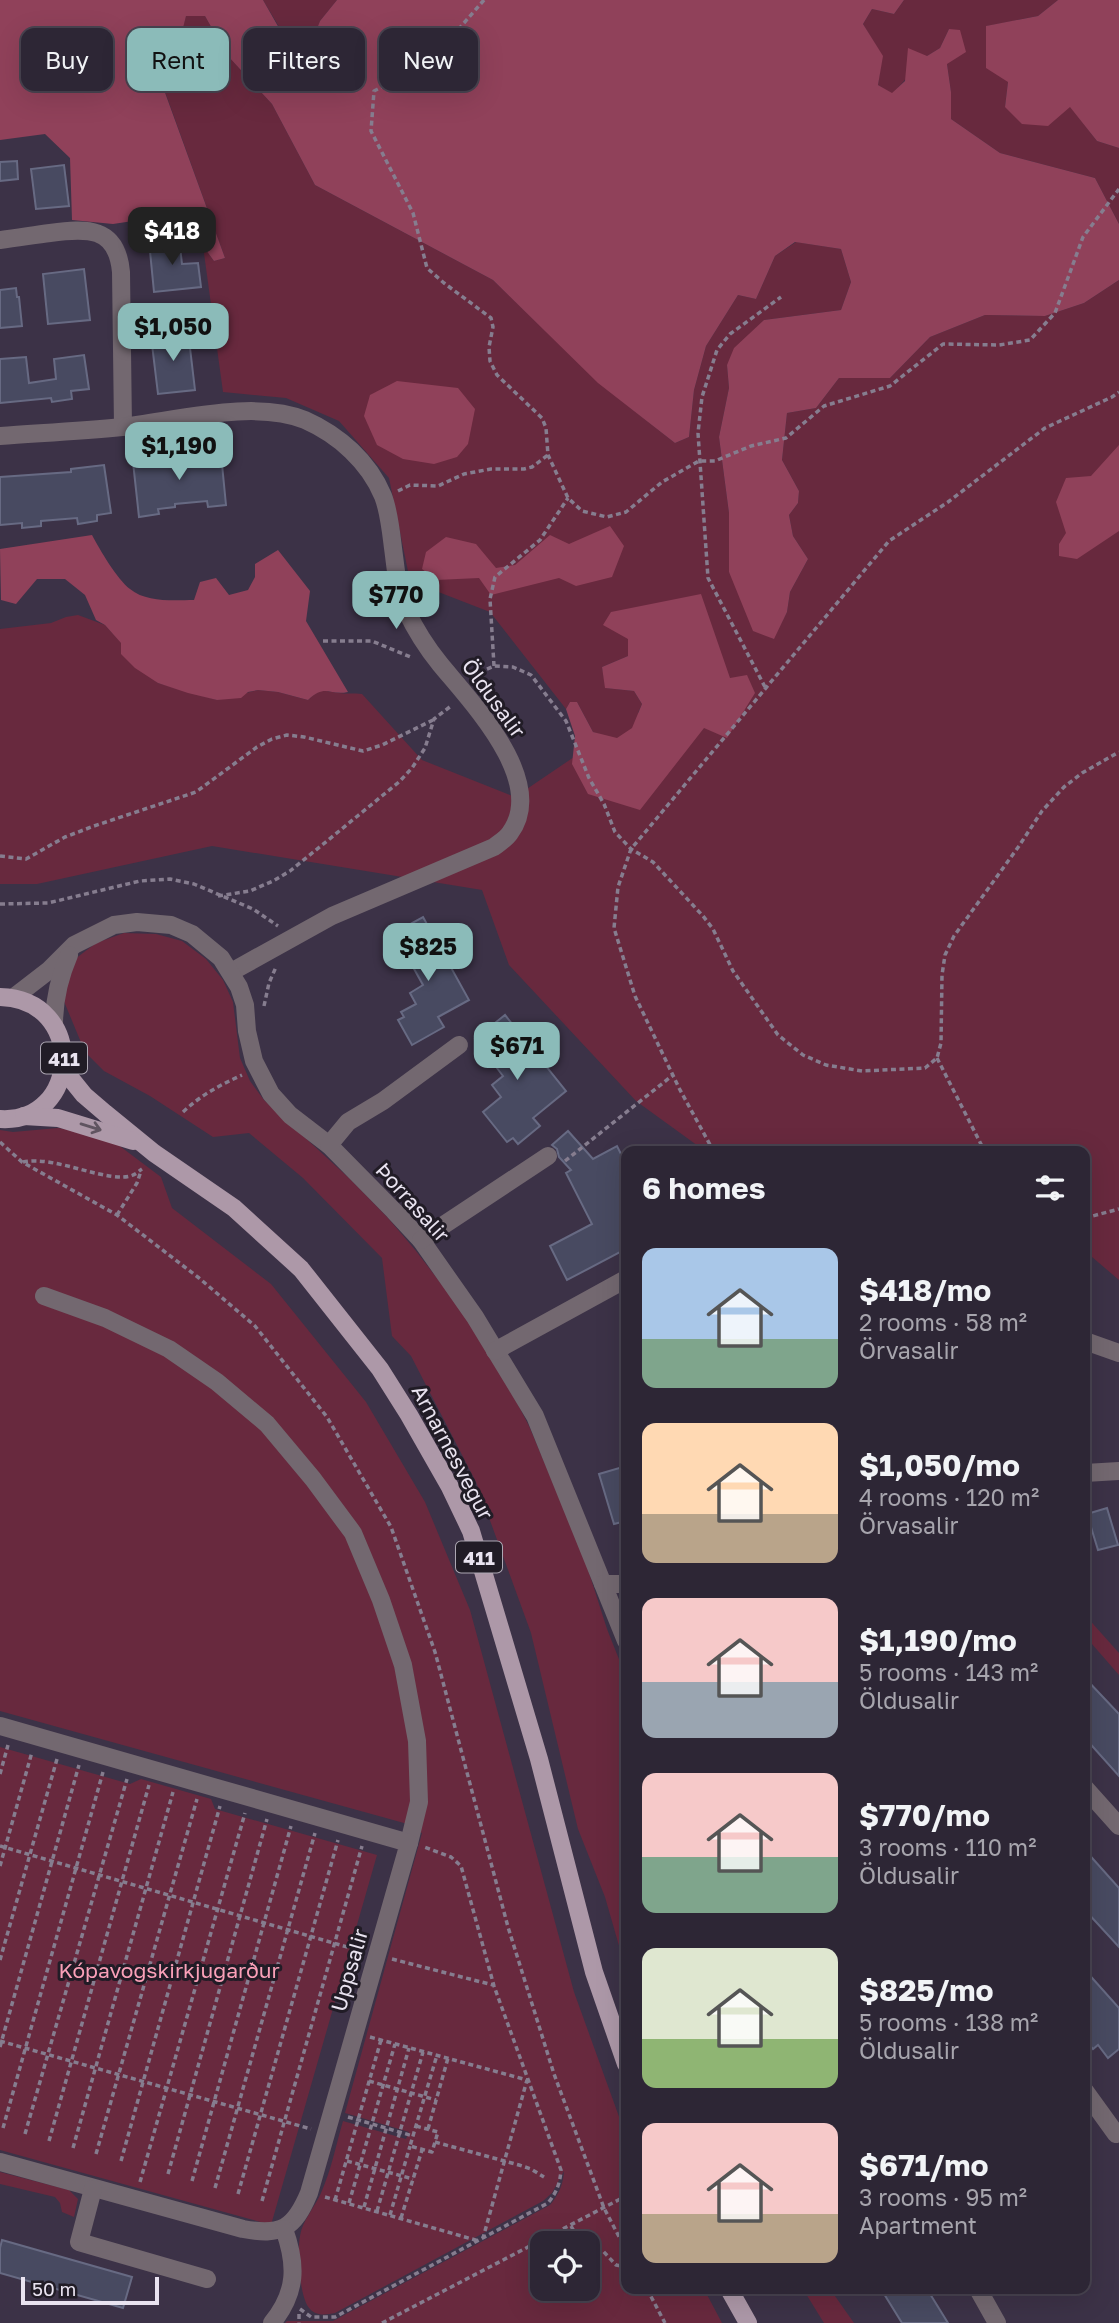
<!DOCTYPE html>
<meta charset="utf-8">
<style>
body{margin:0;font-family:"Golos Text",sans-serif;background:#352e3d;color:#f1f3f6;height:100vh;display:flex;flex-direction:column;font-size:26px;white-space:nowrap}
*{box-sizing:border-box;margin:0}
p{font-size:23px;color:#a7a5ad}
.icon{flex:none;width:38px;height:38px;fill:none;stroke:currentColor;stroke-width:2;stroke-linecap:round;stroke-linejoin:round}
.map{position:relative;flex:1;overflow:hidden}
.drawer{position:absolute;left:621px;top:1146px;width:469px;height:1148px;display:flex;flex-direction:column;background:#2d2635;border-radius:14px;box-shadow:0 7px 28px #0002,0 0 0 2px #484350}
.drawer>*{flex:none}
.banner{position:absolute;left:21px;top:28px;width:495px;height:63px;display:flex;gap:14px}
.buttons{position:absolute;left:530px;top:2231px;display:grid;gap:14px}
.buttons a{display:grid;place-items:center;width:70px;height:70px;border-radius:14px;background:#2d2635;box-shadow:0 7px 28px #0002,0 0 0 2px #484350;font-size:35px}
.scale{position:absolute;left:21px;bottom:18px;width:138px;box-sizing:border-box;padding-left:7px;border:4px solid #e9e3f0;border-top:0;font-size:19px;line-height:24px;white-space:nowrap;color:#e9e3f0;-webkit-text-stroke:5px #211c26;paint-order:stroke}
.price{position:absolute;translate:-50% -60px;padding:0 16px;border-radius:14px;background:#8bbbb9;color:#111;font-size:23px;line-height:46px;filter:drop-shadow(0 2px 4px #0008)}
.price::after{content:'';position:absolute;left:50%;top:42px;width:21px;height:16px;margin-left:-10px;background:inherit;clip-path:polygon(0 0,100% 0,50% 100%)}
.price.on{background:#222;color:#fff}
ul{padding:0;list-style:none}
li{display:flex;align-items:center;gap:21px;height:175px;padding:0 21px}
li span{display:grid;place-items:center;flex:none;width:196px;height:140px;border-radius:14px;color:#555}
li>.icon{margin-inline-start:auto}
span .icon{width:84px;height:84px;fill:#fffc;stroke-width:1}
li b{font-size:30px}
h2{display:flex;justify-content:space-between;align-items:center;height:84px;padding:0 21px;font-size:30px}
.pill{padding:0 24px;border-radius:14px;background:#2d2635;box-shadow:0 7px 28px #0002,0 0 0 2px #484350;font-size:24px;line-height:63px}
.pill.on{background:#8bbbb9;color:#111}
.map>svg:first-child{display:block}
.green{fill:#68293e;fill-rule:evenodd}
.forest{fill:#90415a}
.building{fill:#484a61;stroke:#676a83;stroke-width:2}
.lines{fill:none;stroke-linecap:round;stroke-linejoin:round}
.path{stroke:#867d8f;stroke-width:3.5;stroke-dasharray:5 3.5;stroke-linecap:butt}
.minor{stroke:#736870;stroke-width:18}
.major{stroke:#ad98a8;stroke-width:18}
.oneway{stroke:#605460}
.labels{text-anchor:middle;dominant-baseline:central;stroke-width:6;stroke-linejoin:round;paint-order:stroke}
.shield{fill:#211c26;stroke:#ada7b3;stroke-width:2}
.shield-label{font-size:19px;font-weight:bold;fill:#e9e3f0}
.street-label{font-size:21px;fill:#e9e3f0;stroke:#211c26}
.park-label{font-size:21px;fill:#faa0b8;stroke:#211c26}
</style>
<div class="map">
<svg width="1119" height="2323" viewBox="0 0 1119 2323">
<rect width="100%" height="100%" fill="#3c3247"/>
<g class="green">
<polygon points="263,0 337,0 320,21 314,39 284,35"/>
<polygon points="904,0 1058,0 1038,16 987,26 1008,82 1005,107 1070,106 1097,141 1119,148 1119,224 1095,178 1000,153 951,119 951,92 947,64 949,29 940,48 927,56 892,94 878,85 882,56 863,24 872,9 894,14"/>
<path d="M186,15L205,16L227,55L272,104L315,185L493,280L598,382L675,443L689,437L694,390L706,346L738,295L756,299L775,256L796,242L841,249L851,282L841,310L764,320L727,365L729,388L719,437L729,513V572L773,639L787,612L790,592L808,559L793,536L789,515L798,503L799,491L782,460L787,413L816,408L839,378H890L930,337L985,315L1045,316L1084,303L1119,280V1280L1085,1251V1152L705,1151L636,1101L509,965L482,890L212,846L37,884H0V629L51,623L66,617L78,615L105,625L158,683L217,700L258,690L278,692L308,700C322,687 322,691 339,693C346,694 354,693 362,694L422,760L515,797L605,736L593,732L577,702H570L566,709L490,612L410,581L389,478L339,421L286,398L223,392L203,246L214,261L225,258L163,86L178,48ZM628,639L719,649L724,663L638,713L642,704L634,691L606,688L602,667L628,656Z"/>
<polygon points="124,933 156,934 182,941 206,959 223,980 233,1002 240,1058 250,1081 264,1100 350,1179 388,1218 416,1251 456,1303 498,1366 529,1426 583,1554 607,1629 626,1677 626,1970 605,1897 578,1829 531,1633 476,1482 411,1356 392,1336 382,1258 303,1178 249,1133 213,1137 150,1096 104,1071 85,1052 63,999 75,959 96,943"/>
<path d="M58,1128L86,1132L117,1144L161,1177L172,1208L271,1284L366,1402L425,1502L470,1610L574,1992L626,2136V2289H704L722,2323H285L287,2321H333L550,2205C559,2194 563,2185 564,2171L552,2193L543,2201L335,2313C326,2315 316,2316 310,2309C299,2298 297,2251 300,2236C302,2221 315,2207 321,2193C331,2171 336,2145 343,2121L406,2139L409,2132L345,2113L422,1833L404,1823L0,1711V1130L13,1132ZM542,2244H588V2289H542Z"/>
<polygon points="1085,1615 1119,1653 1119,1675 1085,1636"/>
<polygon points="0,1747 130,1784 141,1779 211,1799 215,1809 377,1855 271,2225 0,2150"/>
<polygon points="0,2172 69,2190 78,2199 74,2217 62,2212 60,2203 55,2197 0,2184"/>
<polygon points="803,2289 830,2289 854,2323 824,2323"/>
</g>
<g class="forest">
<polygon points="0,0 263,0 283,35 313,39 320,21 337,0 904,0 894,14 872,9 863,24 883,56 878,85 892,93 905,81 908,48 927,56 940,48 949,29 960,30 966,52 947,64 951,92 951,119 1000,153 1095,178 1119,224 1119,280 1084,303 1045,316 985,315 930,337 890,378 839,378 816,408 787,413 782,460 799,491 798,503 789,515 793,536 808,559 790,592 787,612 774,639 753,631 729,572 729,513 719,437 729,388 727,365 734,348 764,320 841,310 851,282 841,249 795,242 775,256 756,299 738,295 706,346 694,390 689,437 675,443 598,383 493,280 315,185 272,104 227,55 205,16 186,16 178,48 193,74 185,92 163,87 225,258 214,261 203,246 193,212 113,224 72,220 70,158 45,134 0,140"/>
<polygon points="1058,0 1119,0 1119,148 1097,141 1070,107 1048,126 1022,124 1005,107 1008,82 986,68 986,26 1038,16"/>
<polygon points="397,381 458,388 475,409 468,444 457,457 434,464 403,459 377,445 364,416 370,395"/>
<polygon points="1119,445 1119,531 1077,559 1059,556 1059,544 1066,533 1056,502 1066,478 1091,476"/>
<polygon points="610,526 624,546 612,577 576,586 559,578 491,595 479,578 436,580 422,569 426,552 446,537 476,544 496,568 515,565 550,535 569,544"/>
<path d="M92,535C100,550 117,579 130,589C147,603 174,600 194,600L200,582L216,578L229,595L248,590L255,577V564L278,550L310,591L306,621L348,692C329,696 326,683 308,700L278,692L258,690L248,692L241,698L217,700L188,693L158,683L135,668L121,654V643L105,625L96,620L85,595L65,579H37L16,604L1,600L0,549Z"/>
<polygon points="701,594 730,678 747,675 755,693 727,738 704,728 640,810 588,794 572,764 575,736 566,709 570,702 577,702 593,732 617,738 632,728 642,704 634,691 605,688 602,667 628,656 628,639 603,625 611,612"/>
</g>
<g class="building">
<polygon points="17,161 18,179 0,181 0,162"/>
<polygon points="64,165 69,206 36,209 31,169"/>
<polygon points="179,238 182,264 198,263 201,287 154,292 149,241"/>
<polygon points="84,269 90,320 48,324 43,274"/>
<polygon points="16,288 17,297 19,297 22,326 0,328 0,290"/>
<polygon points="188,331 195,390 158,394 151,336"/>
<polygon points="84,355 89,389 71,391 72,399 52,402 51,398 0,403 0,359 26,357 29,383 56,379 54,359"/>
<polygon points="204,452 205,456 221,454 226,505 208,507 207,501 175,504 175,507 158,509 159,514 139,517 133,462"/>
<polygon points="104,465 111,513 97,515 97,521 78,524 77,518 41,521 41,526 22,528 22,523 0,525 0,477 71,472 71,469"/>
<polygon points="423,917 469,1000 438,1017 444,1027 412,1045 398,1020 404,1017 401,1012 416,1004 410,993 423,985 394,933"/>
<polygon points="505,1015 566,1091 533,1118 540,1126 518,1144 513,1138 507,1142 483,1112 501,1097 492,1085 503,1076 475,1039"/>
<polygon points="568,1131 593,1159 617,1146 626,1164 626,1249 567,1280 550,1246 592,1224 566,1173 571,1170 559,1157 557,1149 552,1145"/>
<polygon points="626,1466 626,1521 614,1524 599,1474"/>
<polygon points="1107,1508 1118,1545 1098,1550 1087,1514"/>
<polygon points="1085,1678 1119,1714 1119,1776 1085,1738"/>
<polygon points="1085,1850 1119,1888 1119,1947 1085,1910"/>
<polygon points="1085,1970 1119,2008 1119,2049 1108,2058 1098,2045 1093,2049 1085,2039"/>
<polygon points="2,2240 132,2277 123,2308 0,2273 0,2248"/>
<polygon points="881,2289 927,2289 948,2323 902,2323"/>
</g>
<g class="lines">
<g class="path">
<polyline points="484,0 450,39 425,46 411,72 374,91 371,131 413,213 427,268 444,283 491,318 493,327 489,347 490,361 497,375 542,418 546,428 548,455 568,498 582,511 607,517 626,512 662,482 699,461 715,461 751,446 786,438 824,406 890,386 943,344 999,345 1030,340 1055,313 1083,237 1119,189"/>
<polyline points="398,491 410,485 438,486 464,474 491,469 524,469 532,467 548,455"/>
<polyline points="323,641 372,641 413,658"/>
<polyline points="494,666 490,599 495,577 540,540 568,498"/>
<polyline points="474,679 478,673 494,666 513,667 531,675 566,721 589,778 604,804 615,832 631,849 653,862 703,916 713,929 733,971 778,1035 803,1055 826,1065 862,1071 925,1068 937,1058 941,1043 942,975 945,955 954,936 1019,846 1042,811 1064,787 1082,773 1119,752"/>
<polyline points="765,687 708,578 698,433 702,397 717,350 730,334 781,297"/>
<polyline points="0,856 26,859 65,837 94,826 196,792 257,747 272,739 287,735 304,737 363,751 382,745 433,720"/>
<polyline points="218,896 250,891 273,881 290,871 327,841 399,782 412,768 425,748 434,719 451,706"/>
<polyline points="0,904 48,903 140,881 170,879 194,884 253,909 278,926"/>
<polyline points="264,1006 269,983 276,967"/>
<polyline points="937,1058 985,1152"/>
<path d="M183,1112C201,1095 220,1085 242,1075"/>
<polyline points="0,1142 22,1162 117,1215 199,1278 255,1326 327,1417 391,1527 435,1652 508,1927 554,2074 604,2208 626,2250"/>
<polyline points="714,1152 679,1088 635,996 614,928 618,887 631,849 889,541 948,502 1045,428 1112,397 1119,392"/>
<polyline points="565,1161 673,1075"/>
<path d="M23,1162C56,1155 110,1185 133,1175C136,1174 139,1171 142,1169"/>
<polyline points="117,1215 137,1183 141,1171"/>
<polyline points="1085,1218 1119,1209"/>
<polyline points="0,1774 8,1745"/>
<polyline points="0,1846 361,1951"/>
<polyline points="0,1866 32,1752"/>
<polyline points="392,1959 493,1985"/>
<polyline points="0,1960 57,1759"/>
<polyline points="370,2037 527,2080 483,2238"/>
<polyline points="0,2041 311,2129"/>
<polyline points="0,2047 79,1765"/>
<polyline points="369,2081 436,2100"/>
<polyline points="348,2117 413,2136"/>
<polyline points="416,2126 438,2132 432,2152 410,2146 437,2055"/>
<polyline points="3,2128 103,1772"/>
<polyline points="428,2129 448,2058"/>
<polyline points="25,2134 127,1779"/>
<polyline points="49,2141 149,1785"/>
<polyline points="435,2142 519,2165 531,2169 544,2177"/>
<polyline points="73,2148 173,1792"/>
<polyline points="96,2154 197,1799"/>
<polyline points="121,2161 220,1806"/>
<polyline points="347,2161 413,2179"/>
<polyline points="168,2174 267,1819"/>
<polyline points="192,2181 291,1826"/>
<polyline points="140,2182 245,1813"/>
<polyline points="215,2188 315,1833"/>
<polyline points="238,2194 338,1840"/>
<polyline points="325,2197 479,2241"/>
<polyline points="335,2200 381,2040"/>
<polyline points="262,2201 362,1846"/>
<polyline points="349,2203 395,2044"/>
<polyline points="364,2207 409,2048"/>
<polyline points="377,2211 423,2052"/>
<polyline points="390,2215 410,2146"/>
<polyline points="401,2218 422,2150"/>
<polyline points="571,2226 575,2233 603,2251 616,2265 626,2267"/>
<polyline points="647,2289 665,2323"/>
<path d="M300,2309L311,2317H335L548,2203C557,2192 560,2183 561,2170L494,1986L461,1866L451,1857L424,1847"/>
<polyline points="299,2314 299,2323"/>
<polyline points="382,2323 626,2196"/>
</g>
<g class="minor">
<path d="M0,240C17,238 34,235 50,233C86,228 117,226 121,272L123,427"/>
<path d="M0,436C41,433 81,431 122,427C175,421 255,399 305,420C339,435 369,462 383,496C389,511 391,532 393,548C396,570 397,590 406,610C415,629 427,648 440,664C471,702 548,781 510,833C506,839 499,843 494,847L332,916L231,972"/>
<polyline points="13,998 48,971 74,945 114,925 137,922 171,925 192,934 221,958 239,987 245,1005 247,1031 254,1061 271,1094 290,1115 329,1145 394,1211 421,1240 475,1317 535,1416 626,1641"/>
<path d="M54,1025C54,999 59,978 69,955"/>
<polyline points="329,1145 348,1122 383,1101 459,1045"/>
<polyline points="421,1240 548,1156"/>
<polyline points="44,1296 105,1318 169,1349 217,1382 267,1424 313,1479 353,1533 381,1600 403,1665 417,1741 419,1802 409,1843"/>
<polyline points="1085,1341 1119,1353"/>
<polyline points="495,1351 626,1279"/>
<polyline points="1085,1473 1119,1471"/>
<polyline points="603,1584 626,1584"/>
<path d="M0,1726L409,1843L309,2193C294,2229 281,2236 243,2229L0,2162"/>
<polyline points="1085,1788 1119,1826"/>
<polyline points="1085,2091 1116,2134"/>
<polyline points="93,2189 79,2242 207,2279"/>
<polyline points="978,2289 997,2323"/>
<path d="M272,2323C297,2292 297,2265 284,2229"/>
</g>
<g class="major">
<path d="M0,997C87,999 81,1124 0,1119"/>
<polyline points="63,1069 84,1095 105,1113 154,1153 234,1208 301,1269 380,1369 409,1415 450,1487 471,1531 539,1759 594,1972 626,2064"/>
<polyline points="24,1116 58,1118 133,1141"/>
<polyline points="729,2289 748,2323"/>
</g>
</g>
<defs><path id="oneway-shaft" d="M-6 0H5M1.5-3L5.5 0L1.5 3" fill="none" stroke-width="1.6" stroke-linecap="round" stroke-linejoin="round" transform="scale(1.75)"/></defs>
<use class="oneway" href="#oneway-shaft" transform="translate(91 1127) rotate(17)"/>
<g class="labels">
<g class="shield">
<rect x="41" y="1042.5" width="46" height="31" rx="5"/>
<rect x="456" y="1541.5" width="46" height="31" rx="5"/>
</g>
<g class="shield-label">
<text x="64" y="1058">411</text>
<text x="479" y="1557">411</text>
</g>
<g class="street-label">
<text transform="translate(494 698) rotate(54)">Öldusalir</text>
<text transform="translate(413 1202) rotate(48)">Þorrasalir</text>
<text transform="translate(453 1452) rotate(62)">Arnarnesvegur</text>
<text transform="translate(349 1970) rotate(-74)">Uppsalir</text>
</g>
<g class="park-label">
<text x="169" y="1970">Kópavogskirkjugarður</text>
</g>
</g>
</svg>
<div class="buttons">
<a><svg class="icon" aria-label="locate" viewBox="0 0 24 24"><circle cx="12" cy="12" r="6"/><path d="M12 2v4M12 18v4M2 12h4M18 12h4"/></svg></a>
</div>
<div class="scale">50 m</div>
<b class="price on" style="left:172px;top:267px">$418</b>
<b class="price" style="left:173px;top:363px">$1,050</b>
<b class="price" style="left:179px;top:482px">$1,190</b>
<b class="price" style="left:396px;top:631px">$770</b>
<b class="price" style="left:428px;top:983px">$825</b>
<b class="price" style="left:517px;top:1082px">$671</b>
<div class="banner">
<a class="pill">Buy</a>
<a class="pill on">Rent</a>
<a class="pill">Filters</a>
<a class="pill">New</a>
</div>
<section class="drawer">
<h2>6 homes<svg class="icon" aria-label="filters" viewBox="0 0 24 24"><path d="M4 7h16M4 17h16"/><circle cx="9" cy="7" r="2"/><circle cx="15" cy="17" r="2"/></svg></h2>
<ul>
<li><span style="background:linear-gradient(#a9c7e8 65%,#7fa58c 0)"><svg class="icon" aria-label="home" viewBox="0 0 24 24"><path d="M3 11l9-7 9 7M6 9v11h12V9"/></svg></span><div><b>$418/mo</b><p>2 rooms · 58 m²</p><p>Örvasalir</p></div></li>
<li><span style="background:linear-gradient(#ffd9b3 65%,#b9a48a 0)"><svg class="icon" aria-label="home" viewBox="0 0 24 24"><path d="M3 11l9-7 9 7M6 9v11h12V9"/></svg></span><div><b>$1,050/mo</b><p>4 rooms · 120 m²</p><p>Örvasalir</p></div></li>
<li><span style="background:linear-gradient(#f6c9c9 60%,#9aa5b1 0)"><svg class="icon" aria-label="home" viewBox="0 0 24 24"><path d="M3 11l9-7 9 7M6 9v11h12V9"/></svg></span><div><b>$1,190/mo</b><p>5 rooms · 143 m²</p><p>Öldusalir</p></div></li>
<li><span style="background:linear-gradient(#f6c9c9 60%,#7fa58c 0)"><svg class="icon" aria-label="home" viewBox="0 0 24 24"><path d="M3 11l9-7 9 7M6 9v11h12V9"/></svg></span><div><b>$770/mo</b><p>3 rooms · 110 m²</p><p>Öldusalir</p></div></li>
<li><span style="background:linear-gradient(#dfe7d0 65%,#8fb573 0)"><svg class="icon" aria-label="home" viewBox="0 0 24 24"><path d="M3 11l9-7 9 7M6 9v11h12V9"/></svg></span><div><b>$825/mo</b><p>5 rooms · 138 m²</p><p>Öldusalir</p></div></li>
<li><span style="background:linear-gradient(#f6c9c9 65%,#b9a48a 0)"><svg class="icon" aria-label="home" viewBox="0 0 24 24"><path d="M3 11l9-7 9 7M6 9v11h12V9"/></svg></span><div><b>$671/mo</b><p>3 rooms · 95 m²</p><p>Apartment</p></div></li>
</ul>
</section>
</div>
